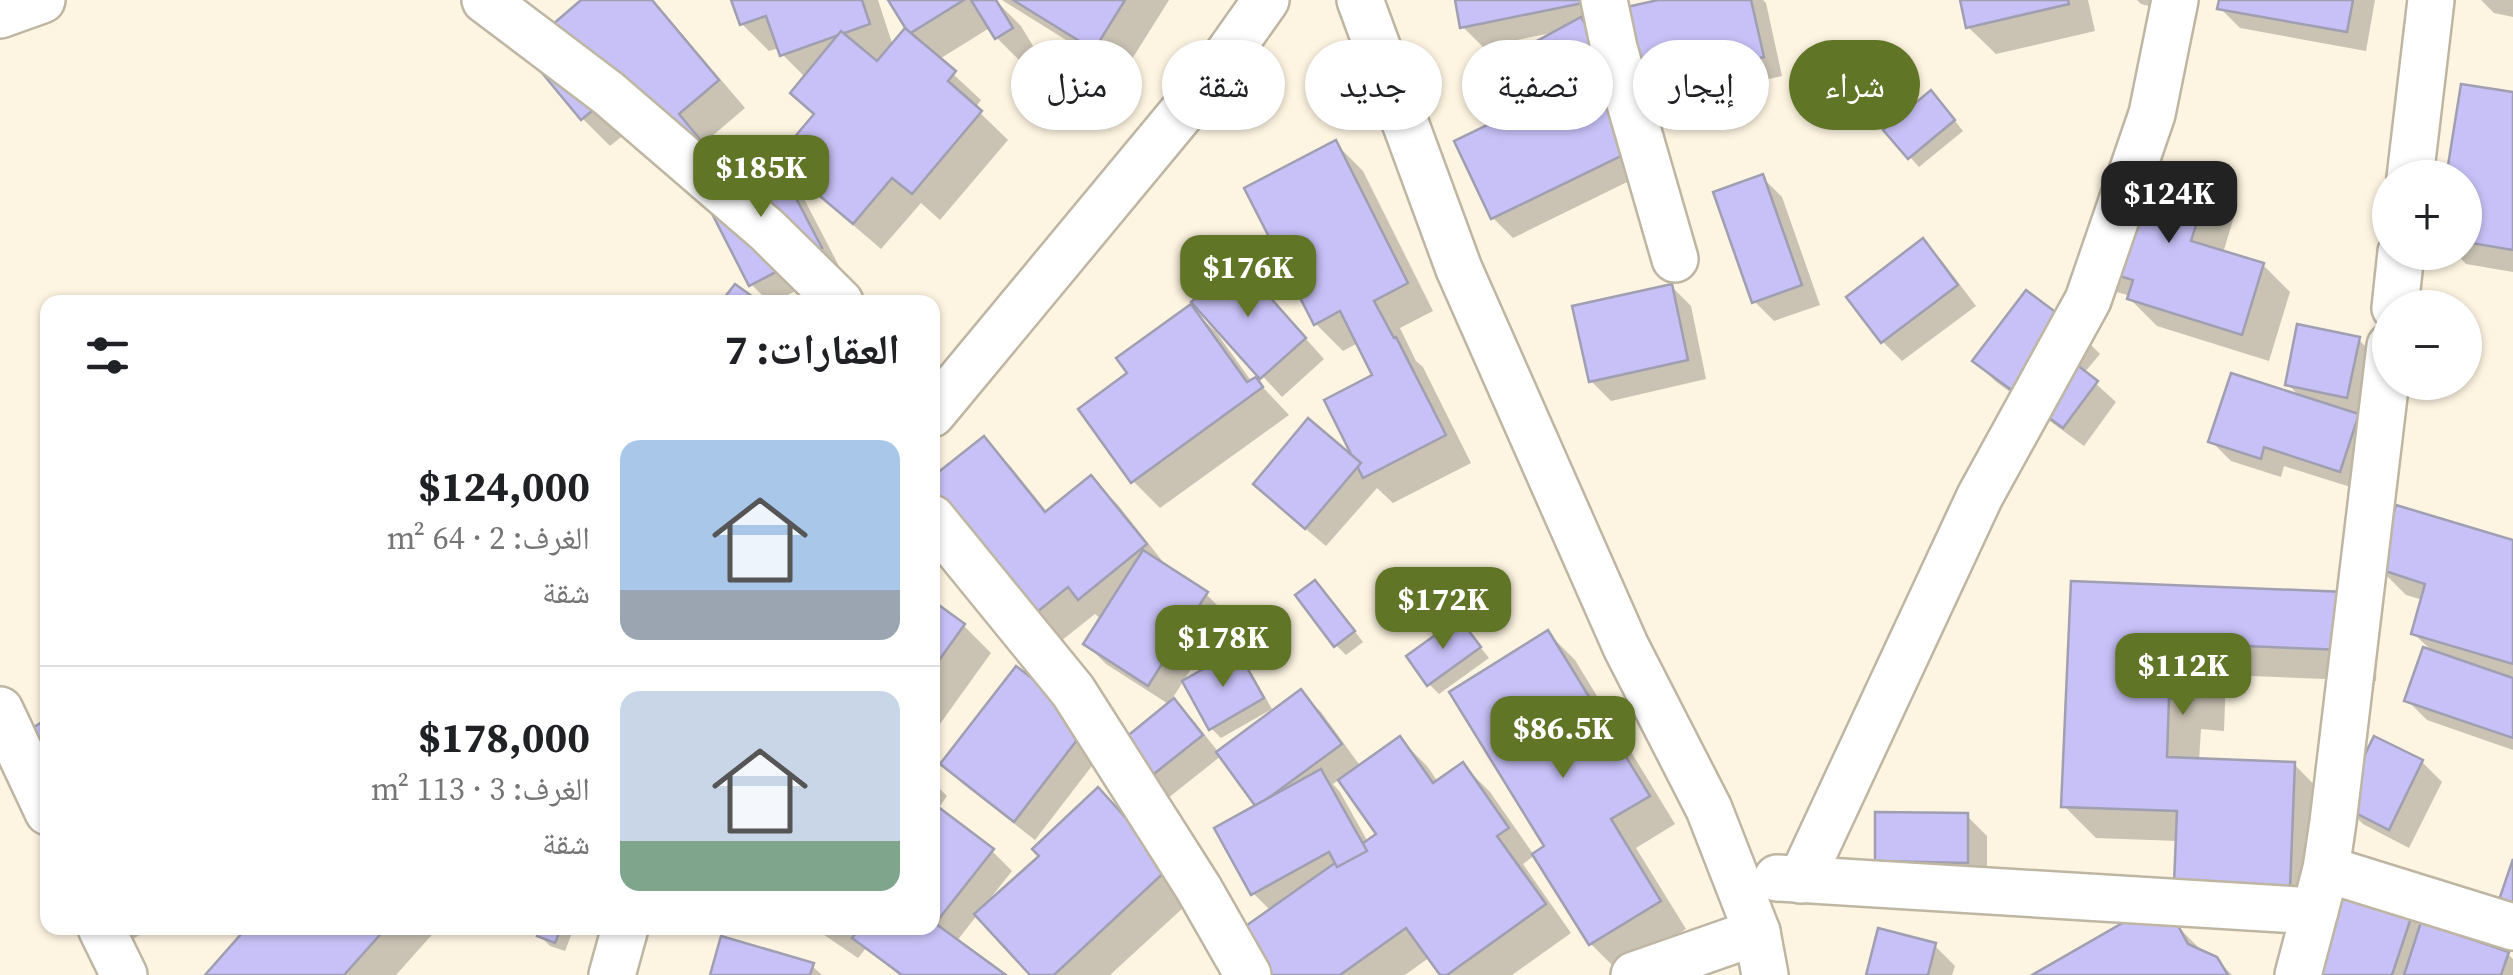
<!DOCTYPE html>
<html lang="ar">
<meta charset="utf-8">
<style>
body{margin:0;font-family:"Source Serif 4","Noto Naskh Arabic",serif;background:#f2f2f2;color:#202124;direction:rtl;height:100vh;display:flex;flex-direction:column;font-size:38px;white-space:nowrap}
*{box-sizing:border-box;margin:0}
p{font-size:32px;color:#757577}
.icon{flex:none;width:55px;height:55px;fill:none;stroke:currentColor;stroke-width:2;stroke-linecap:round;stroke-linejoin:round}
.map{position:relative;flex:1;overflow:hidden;direction:ltr}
.panel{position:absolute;left:40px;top:295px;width:900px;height:640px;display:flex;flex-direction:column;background:#fff;border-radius:20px;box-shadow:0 2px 8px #0004;direction:rtl}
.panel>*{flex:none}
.banner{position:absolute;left:970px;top:40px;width:950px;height:90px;direction:rtl;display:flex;gap:20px}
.buttons{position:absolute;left:2372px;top:160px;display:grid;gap:20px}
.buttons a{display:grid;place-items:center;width:110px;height:110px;border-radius:50%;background:#fff;box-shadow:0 2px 8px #0004;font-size:50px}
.price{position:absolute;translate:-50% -85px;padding:0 22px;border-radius:20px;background:#607525;color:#fff;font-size:32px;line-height:65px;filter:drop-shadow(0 2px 5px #0008)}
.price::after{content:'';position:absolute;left:50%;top:60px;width:30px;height:22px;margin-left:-15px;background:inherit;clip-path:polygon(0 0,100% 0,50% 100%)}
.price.active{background:#222;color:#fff}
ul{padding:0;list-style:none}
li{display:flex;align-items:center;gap:30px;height:250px;padding:0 40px}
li+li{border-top:2px solid #e0e0e0}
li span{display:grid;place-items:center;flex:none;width:280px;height:200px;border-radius:20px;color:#555}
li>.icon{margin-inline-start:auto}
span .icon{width:120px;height:120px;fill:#fffc;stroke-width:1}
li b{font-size:42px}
h2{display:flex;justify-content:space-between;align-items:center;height:120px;padding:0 40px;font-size:42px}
.chip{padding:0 35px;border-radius:45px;background:#fff;box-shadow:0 2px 8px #0004;font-size:35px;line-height:90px}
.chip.active{background:#607525;color:#fff}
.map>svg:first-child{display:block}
.shadow{fill:#0003;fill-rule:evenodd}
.building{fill:#c7c1f7;stroke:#a09eb1;stroke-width:2.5}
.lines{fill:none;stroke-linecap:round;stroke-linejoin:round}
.street-casing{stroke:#beb6a3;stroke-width:50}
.street{stroke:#fff;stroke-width:45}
</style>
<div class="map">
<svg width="2513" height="975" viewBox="0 0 2513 975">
<rect width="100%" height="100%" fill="#fdf4e1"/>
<g class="shadow">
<polygon points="585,0 653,0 745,108 704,143 729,172 711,190 773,157 778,162 816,116 806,78 782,54 779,48 769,51 742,24 734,0 878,0 893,46 908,28 891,0 995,0 1021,26 1039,56 1024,65 997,38 991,27 938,60 981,100 975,108 1008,140 940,220 921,203 881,249 789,170 840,268 774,302 769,302 751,284 704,193 636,125 610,146 583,119 526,50"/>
<polygon points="1002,0 1169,0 1122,75"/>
<polygon points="1457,0 1602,0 1607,21 1586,25 1601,40 1666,163 1513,238 1493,218 1528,108 1556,32 1483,47 1463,27"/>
<polygon points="1669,0 1763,0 1766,3 1782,76 1666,102 1646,82"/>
<polygon points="1962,0 2088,0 2095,31 1996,54 1968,27"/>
<polygon points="2137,0 2194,0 2190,16 2141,4"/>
<polygon points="2221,0 2375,0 2366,51 2240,28 2220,8"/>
<polygon points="2481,0 2513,0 2513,17 2494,13"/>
<polygon points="2513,95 2513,272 2466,264 2455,252 2465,252 2465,178"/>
<polygon points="1941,103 1963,131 1919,167 1910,157"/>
<polygon points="1335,143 1363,171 1433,311 1400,328 1416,361 1423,367 1471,463 1393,503 1377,488 1326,546 1276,504 1360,465 1376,376 1358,343 1343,351 1316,324"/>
<polygon points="1762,177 1782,197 1820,305 1774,321 1754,301"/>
<polygon points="2210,180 2237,207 2223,253 2263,265 2290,292 2269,361 2157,326 2130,299 2131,296 2113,291 2086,264"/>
<polygon points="1922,241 1942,261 1976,306 1902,361 1883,342"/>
<polygon points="1256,283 1324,359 1282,397 1194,302"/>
<polygon points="1671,286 1691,306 1706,379 1611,401 1591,381"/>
<polygon points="1190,307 1216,332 1252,382 1256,380 1289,415 1160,508 1133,481 1130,373"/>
<polygon points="2080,334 2100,354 2084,373 2116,402 2084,446 1995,381 1975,361"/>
<polygon points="2358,339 2378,359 2367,416 2356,414 2378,436 2360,490 2284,466 2281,477 2231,461 2211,441 2302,398 2287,384"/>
<path d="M984,440L1011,467L1048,513L1091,478L1118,505L1171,572L1206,594L1226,614L1172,699L1194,721L1219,753L1301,692L1321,712L1361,767L1400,739L1427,766L1438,782L1463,765L1490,792L1534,855L1547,847L1548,633L1575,660L1675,824L1636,848L1686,929L1618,971L1591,944L1535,855L1523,864L1571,933L1512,975H1443L1430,957L1405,975H1275L1271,911L1253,893L1259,806L1221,756L1153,810L1133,790L1170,705L1106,664L1086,644L1102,620L1095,614L1061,641L1034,614ZM1340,779L1380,834L1368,842L1340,792L1333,784Z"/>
<polygon points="2513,543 2513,750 2427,720 2407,700 2434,653 2413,633 2423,600 2406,595 2379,568"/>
<polygon points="2073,584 2378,627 2376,681 2226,675 2224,731 2201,729 2199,761 2294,764 2326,797 2323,884 2412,915 2422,925 2508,954 2513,959 2513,975 2285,975 2302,919 2178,841 2096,838 2064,806"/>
<polygon points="1325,593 1363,642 1346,655 1336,645"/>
<polygon points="932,603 964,626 991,653 932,735"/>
<polygon points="1459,621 1489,658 1439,694 1429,684"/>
<polygon points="1236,653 1246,663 1272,709 1221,738 1211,728"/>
<polygon points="1016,670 1108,745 1035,840 963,784 943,764"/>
<polygon points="2422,762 2442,782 2409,848 2363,824 2343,804"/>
<polygon points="932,781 947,796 938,809 992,851 1012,871 989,900 991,902 1042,856 1098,791 1196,896 1110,975 1033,975 978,914 956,942 1002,975 899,975 866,948 858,958 814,928 932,928"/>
<polygon points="1967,816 1987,836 1987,882 1897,880 1877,860"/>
<polygon points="2173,922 2206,955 2216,959 2232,975 2037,975"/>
<polygon points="122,928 151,928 133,939"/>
<polygon points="242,928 438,928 396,975 208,975 245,933"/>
<polygon points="543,928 574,928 565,951 550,946 540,936"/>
<polygon points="1935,946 1955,966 1952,975 1868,975"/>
<polygon points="812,966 822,975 712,975"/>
</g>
<g class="building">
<polygon points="581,0 652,0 719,80 679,114 703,143 671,170 609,97 581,120 523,50"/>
<polygon points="731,0 862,0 870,24 780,56 766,16 740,25"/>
<polygon points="888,0 964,0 909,34"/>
<polygon points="971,0 996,0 1013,28 995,39"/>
<polygon points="1013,0 1125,0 1094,50"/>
<polygon points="1455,0 1588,0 1588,2 1460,28"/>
<polygon points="1658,0 1751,0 1764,57 1644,84 1627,7"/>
<polygon points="1960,0 2068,0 2069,4 1966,28"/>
<polygon points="2219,0 2353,0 2347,32 2217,9"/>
<polygon points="1581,17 1608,66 1527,111 1500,61"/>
<polygon points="905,28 956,71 948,81 982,111 912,194 892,178 853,224 776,159 814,114 790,93 841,31 877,61"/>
<polygon points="1611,65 1648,143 1491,219 1454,141"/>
<polygon points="2461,84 2513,92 2513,250 2465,242 2465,178 2446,178"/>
<polygon points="1931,90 1955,120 1908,159 1883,130"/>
<polygon points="1336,140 1408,283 1374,301 1394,338 1396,337 1446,435 1363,478 1324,400 1372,375 1340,311 1314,325 1244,188"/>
<polygon points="2119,149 2211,178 2191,241 2264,263 2242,335 2127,299 2133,280 2083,265"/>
<polygon points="773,154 822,248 749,286 701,192"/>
<polygon points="1763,174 1802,285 1752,303 1713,192"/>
<polygon points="1923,238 1958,285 1881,343 1846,297"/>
<polygon points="1237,260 1306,338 1260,379 1191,302"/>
<polygon points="735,284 760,302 721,302"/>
<polygon points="1672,284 1688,360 1589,382 1572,306"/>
<polygon points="2026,290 2082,332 2064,355 2098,381 2063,428 1972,361"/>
<polygon points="1191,304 1247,382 1256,377 1263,387 1131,483 1078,409 1127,373 1116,358"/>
<polygon points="2297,324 2360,337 2347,398 2285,385"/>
<polygon points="2231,373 2359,414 2340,472 2264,447 2261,459 2208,442"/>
<polygon points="1308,418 1361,463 1305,529 1253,484"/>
<polygon points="984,436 1045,512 1091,475 1147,544 1078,600 1068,587 1032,616 932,492 932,477"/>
<polygon points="2396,505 2513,540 2513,664 2411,634 2425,584 2376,568"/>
<polygon points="1143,550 1208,592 1148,686 1083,644"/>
<polygon points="1315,580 1355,631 1334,647 1295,595"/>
<polygon points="2071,581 2347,592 2344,650 2195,644 2193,699 2169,698 2167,757 2295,762 2290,889 2174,884 2177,811 2061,807"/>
<polygon points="932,600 965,624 932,670"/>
<polygon points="1459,618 1481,647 1427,686 1406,656"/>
<polygon points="1548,630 1650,796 1611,819 1661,901 1589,945 1532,854 1544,846 1449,692"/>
<polygon points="2423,647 2513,678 2513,738 2404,701"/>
<polygon points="1237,650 1264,698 1209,730 1182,681"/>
<polygon points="1016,666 1090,723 1014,822 940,764"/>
<polygon points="1301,689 1342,744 1256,807 1216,752"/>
<polygon points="1174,698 1203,735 1131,792 1103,756"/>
<polygon points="48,718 48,782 17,738"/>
<polygon points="1400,736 1433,783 1463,762 1509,828 1497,836 1546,904 1447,975 1440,975 1406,928 1340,975 1272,975 1240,930 1376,834 1338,780"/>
<polygon points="2374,736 2423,760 2389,830 2340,805"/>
<polygon points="1321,769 1367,851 1337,867 1329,852 1251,895 1214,828"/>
<polygon points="1098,787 1170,867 1054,975 1030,975 974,914 1039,856 1032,849"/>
<polygon points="933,803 994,849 934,925 932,924"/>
<polygon points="1875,812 1968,813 1968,863 1875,861"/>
<polygon points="2513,859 2513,905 2499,900"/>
<polygon points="2313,878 2413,912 2392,975 2283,975"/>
<polygon points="2147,909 2175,920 2188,944 2217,957 2228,975 2032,975"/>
<polygon points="932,921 1006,975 902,975 852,938 860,928 932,928"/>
<polygon points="2421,922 2509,952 2501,975 2404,975"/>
<polygon points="239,928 386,928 344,975 205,975 242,933"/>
<polygon points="541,928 561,928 555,943 537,936"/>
<polygon points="1878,928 1936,943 1928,975 1866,975"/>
<polygon points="721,936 814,963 810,975 710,975"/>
</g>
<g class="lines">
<g class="street-casing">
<g id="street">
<polyline points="485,0 608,93 767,230 840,302"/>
<polyline points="1360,0 1459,269 1626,647 1709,809 1757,932 1765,975"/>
<polyline points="1604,0 1614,48 1675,259"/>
<polyline points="0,15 42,0"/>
<polyline points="2410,178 2431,0"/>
<polyline points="2395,308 2401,252"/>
<polyline points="932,414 1213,75 1266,0"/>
<polyline points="932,518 1073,691 1199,889 1248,975"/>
<polyline points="0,710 48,812"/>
<polyline points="2326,869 2513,927"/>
<polyline points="1777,878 2315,911"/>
<polyline points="1801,880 1980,496 2088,300 2152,114 2175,0"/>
<polyline points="101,928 124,975"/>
<polyline points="612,975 625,928"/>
<polyline points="1634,975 1757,932"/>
<polyline points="2298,975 2326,869 2333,822 2390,346"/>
</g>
</g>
<use href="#street" class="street"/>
</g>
</svg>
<div class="buttons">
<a>+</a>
<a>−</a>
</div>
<b class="price" style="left:761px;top:220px">$185K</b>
<b class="price active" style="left:2169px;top:246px">$124K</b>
<b class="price" style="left:1248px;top:320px">$176K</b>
<b class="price" style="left:1443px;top:652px">$172K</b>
<b class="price" style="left:1223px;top:690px">$178K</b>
<b class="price" style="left:2183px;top:718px">$112K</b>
<b class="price" style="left:1563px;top:781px">$86.5K</b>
<div class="banner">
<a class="chip active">شراء</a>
<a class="chip">إيجار</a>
<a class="chip">تصفية</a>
<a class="chip">جديد</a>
<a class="chip">شقة</a>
<a class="chip">منزل</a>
</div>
<section class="panel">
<h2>العقارات: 7<svg class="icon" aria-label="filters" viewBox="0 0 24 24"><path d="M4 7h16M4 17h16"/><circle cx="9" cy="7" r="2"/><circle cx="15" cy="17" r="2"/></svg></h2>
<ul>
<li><span style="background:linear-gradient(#a9c7e8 75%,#9aa5b1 0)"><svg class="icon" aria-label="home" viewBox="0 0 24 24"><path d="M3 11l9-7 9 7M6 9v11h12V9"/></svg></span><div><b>$124,000</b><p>الغرف: 2 · 64 m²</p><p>شقة</p></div></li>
<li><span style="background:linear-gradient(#c9d6e8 75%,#7fa58c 0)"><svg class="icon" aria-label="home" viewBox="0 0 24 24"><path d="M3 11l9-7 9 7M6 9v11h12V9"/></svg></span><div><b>$178,000</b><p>الغرف: 3 · 113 m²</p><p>شقة</p></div></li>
</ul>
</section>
</div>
